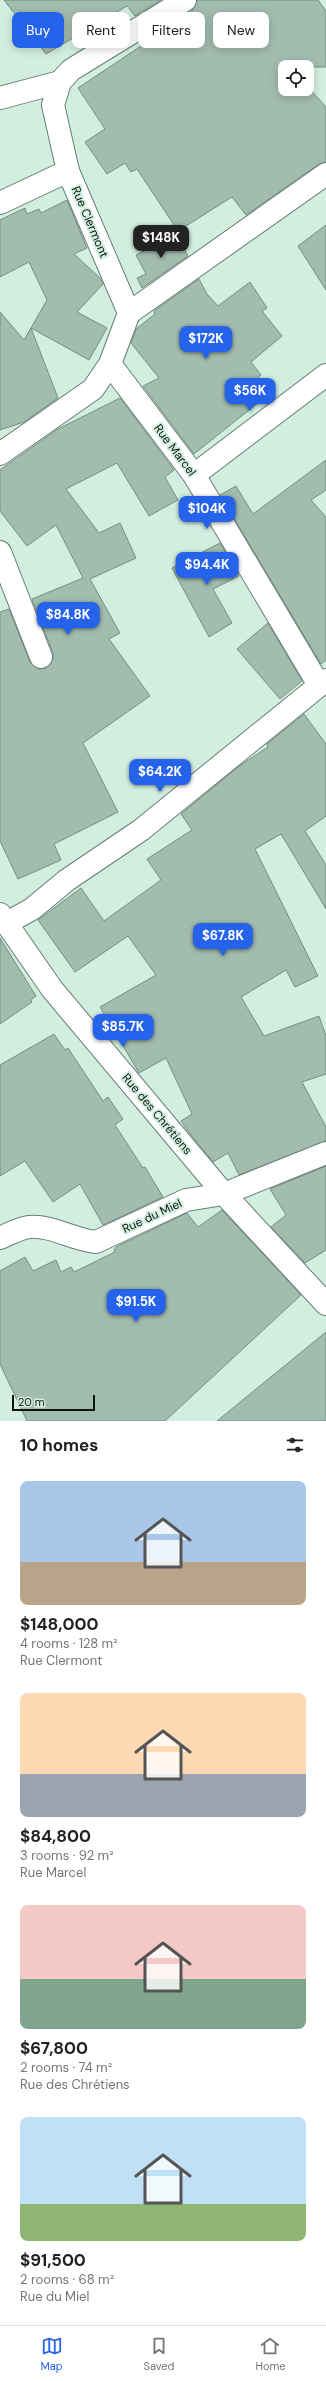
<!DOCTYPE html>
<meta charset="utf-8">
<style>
body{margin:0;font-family:"DM Sans",sans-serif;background:#f2f2f2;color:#202124;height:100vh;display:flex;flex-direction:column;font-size:15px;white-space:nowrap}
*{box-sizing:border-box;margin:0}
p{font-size:13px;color:#757577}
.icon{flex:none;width:22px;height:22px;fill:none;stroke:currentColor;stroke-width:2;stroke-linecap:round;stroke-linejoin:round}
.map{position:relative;height:1421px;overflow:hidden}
.side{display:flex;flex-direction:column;background:#fff;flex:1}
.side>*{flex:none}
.guide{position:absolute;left:12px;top:12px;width:302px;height:36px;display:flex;gap:8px}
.buttons{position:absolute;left:278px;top:60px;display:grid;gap:8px}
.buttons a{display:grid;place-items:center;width:36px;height:36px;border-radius:8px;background:#fff;box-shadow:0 2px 10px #0003;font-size:20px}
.scale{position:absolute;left:12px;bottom:10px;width:83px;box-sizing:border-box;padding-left:4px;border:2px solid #0d1712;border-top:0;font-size:11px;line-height:14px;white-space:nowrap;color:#0d1712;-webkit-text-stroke:3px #d2eee0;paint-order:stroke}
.price{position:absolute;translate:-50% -34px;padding:0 9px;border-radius:8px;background:#2563eb;color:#fff;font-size:13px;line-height:26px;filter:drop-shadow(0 1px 2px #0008)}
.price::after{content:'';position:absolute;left:50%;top:24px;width:12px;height:9px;margin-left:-6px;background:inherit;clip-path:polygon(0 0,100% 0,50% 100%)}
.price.active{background:#222;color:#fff}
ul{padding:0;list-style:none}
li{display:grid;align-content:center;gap:8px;height:212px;padding:0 20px}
li span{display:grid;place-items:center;height:124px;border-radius:8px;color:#555}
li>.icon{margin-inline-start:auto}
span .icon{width:72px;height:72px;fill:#fffc;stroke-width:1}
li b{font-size:17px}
h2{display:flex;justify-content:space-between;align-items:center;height:48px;padding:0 20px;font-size:17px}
.chip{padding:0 14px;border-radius:8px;background:#fff;box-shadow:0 2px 10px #0003;font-size:14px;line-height:36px}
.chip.active{background:#2563eb;color:#fff}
.dock{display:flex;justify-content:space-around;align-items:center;height:56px;border-top:1px solid #e0e0e0;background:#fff;font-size:11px;color:#757577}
.dock a{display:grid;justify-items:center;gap:2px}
.dock .active{color:#2563eb}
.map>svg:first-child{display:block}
.building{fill:#a2bcaf;stroke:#758f82}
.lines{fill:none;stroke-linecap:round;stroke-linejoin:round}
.minor-casing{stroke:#667f73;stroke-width:24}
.minor{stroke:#fff;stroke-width:22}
.labels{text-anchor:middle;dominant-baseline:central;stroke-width:4;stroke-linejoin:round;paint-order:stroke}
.street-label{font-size:12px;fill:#0d1712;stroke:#d2eee0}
</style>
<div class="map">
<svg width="326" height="1421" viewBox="0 0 326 1421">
<rect width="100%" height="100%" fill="#d2eee0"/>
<g class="building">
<polygon points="4,0 161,0 135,16 127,6 46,54"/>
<polygon points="197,0 318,0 326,11 326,67 285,67 285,89 307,89 307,86 326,107 326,162 319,164 246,215 232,197 178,231 137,169 131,172 125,163 107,174 85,142 105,129 78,88 153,38 151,36 192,11"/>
<polygon points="67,200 87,248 74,254 100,278 103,284 77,312 107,328 89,360 31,328 58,398 24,422 0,430 0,312 24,340 47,300 29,262 0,277 0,220 25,208 27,214 39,209 41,213"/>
<polygon points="326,225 326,290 298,246"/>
<polygon points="177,235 188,256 142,288 137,278 146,274 136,255"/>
<polygon points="199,279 207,294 218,306 250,282 267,308 262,311 282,336 251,362 261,375 257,378 269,394 194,454 143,386 159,378 131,343 136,329 155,314 154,311"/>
<polygon points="120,398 174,470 165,477 178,500 149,516 117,463 66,489 99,533 120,523 136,558 90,579 120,633 109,639 150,696 83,743 118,812 54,844 61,860 18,879 0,841 0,612 9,609 30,662 39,669 46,668 53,659 53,653 32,599 83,578 56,525 27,546 0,511 0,470 58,429"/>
<polygon points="326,460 326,490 311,500 326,517 326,660 321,664 220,495 236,486 253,514"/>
<polygon points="220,543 239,576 213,589 232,623 209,637 172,568"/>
<polygon points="268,623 302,681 280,699 237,649"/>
<polygon points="304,714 326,744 326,816 305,831 326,865 326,909 281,834 255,849 318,976 295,987 286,970 241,997 264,1036 319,1016 326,1036 326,1074 302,1082 326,1127 326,1141 239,1175 228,1153 213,1162 188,1131 181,1121 192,1114 166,1058 139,1073 100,1007 156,975 128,936 75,972 38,920 81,888 104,921 161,880 147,859 192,830 181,814 238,767 268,747 267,744"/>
<polygon points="0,938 36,996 31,1000 32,1002 0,1024"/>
<polygon points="54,1034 65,1050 68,1048 103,1101 108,1097 123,1119 115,1125 143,1168 145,1167 163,1197 103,1225 80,1184 53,1202 25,1161 0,1176 0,1065"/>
<polygon points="326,1166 326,1250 305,1263 271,1227 286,1215 270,1189"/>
<polygon points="222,1210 301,1295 165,1421 27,1421 0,1364 0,1271 25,1257 33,1271 56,1260 61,1272 71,1267 74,1272 115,1252 114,1250 116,1247 187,1213 198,1227"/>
<polygon points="326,1332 326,1421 217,1421"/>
</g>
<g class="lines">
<g class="minor-casing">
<g id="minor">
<polyline points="0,98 60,82"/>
<polyline points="0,203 68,171"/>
<polyline points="129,313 326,174"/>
<polyline points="110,364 194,475 319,685"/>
<polyline points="0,454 93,389 110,364 129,313 68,171 53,105 60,82 71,70 185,0"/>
<polyline points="194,475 326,375"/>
<polyline points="0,552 41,657"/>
<polyline points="0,914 52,989 224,1194 326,1304"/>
<polyline points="5,924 32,909 67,880 141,830 326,680"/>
<path d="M0,1238C9,1234 20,1228 29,1227C52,1225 73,1240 96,1242L186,1200L224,1194L326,1153"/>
</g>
</g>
<use href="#minor" class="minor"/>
</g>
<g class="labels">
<g class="street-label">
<text transform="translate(90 222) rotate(67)">Rue Clermont</text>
<text transform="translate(175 450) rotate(53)">Rue Marcel</text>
<text transform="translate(157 1114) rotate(50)">Rue des Chrétiens</text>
<text transform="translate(152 1216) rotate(-25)">Rue du Miel</text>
</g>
</g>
</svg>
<div class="buttons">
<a><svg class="icon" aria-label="locate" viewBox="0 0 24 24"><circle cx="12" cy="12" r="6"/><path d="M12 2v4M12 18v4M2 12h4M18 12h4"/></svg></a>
</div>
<div class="scale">20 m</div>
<b class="price active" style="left:161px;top:259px">$148K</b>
<b class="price" style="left:206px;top:360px">$172K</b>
<b class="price" style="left:250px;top:412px">$56K</b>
<b class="price" style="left:207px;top:530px">$104K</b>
<b class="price" style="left:207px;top:586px">$94.4K</b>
<b class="price" style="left:68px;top:636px">$84.8K</b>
<b class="price" style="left:160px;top:793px">$64.2K</b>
<b class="price" style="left:223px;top:957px">$67.8K</b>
<b class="price" style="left:123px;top:1048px">$85.7K</b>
<b class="price" style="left:136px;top:1323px">$91.5K</b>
<div class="guide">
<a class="chip active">Buy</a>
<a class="chip">Rent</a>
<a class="chip">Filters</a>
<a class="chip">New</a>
</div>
</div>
<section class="side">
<h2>10 homes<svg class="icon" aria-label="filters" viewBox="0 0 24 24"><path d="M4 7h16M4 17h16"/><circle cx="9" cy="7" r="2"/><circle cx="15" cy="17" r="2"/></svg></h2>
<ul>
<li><span style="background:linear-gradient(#a9c7e8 65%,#b9a48a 0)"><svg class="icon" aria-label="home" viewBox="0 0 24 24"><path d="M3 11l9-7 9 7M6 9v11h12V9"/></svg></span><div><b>$148,000</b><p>4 rooms · 128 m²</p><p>Rue Clermont</p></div></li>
<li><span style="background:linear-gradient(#ffd9b3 65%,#9aa5b1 0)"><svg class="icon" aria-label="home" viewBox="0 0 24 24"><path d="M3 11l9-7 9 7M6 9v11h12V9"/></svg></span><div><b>$84,800</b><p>3 rooms · 92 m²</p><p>Rue Marcel</p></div></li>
<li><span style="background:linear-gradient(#f6c9c9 60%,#7fa58c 0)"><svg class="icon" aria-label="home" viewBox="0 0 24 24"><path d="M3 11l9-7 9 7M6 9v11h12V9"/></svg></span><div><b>$67,800</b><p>2 rooms · 74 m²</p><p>Rue des Chrétiens</p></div></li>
<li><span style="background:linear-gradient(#bfe0f5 70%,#8fb573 0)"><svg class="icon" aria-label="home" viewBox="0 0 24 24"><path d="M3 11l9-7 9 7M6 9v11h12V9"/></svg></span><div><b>$91,500</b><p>2 rooms · 68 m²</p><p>Rue du Miel</p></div></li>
</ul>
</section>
<nav class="dock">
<a class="active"><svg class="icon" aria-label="map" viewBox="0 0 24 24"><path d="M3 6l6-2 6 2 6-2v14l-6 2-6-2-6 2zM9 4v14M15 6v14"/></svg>Map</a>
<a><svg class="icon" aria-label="saved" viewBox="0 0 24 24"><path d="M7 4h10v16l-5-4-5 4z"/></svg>Saved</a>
<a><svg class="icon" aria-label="home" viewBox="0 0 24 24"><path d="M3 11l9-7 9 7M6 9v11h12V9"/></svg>Home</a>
</nav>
